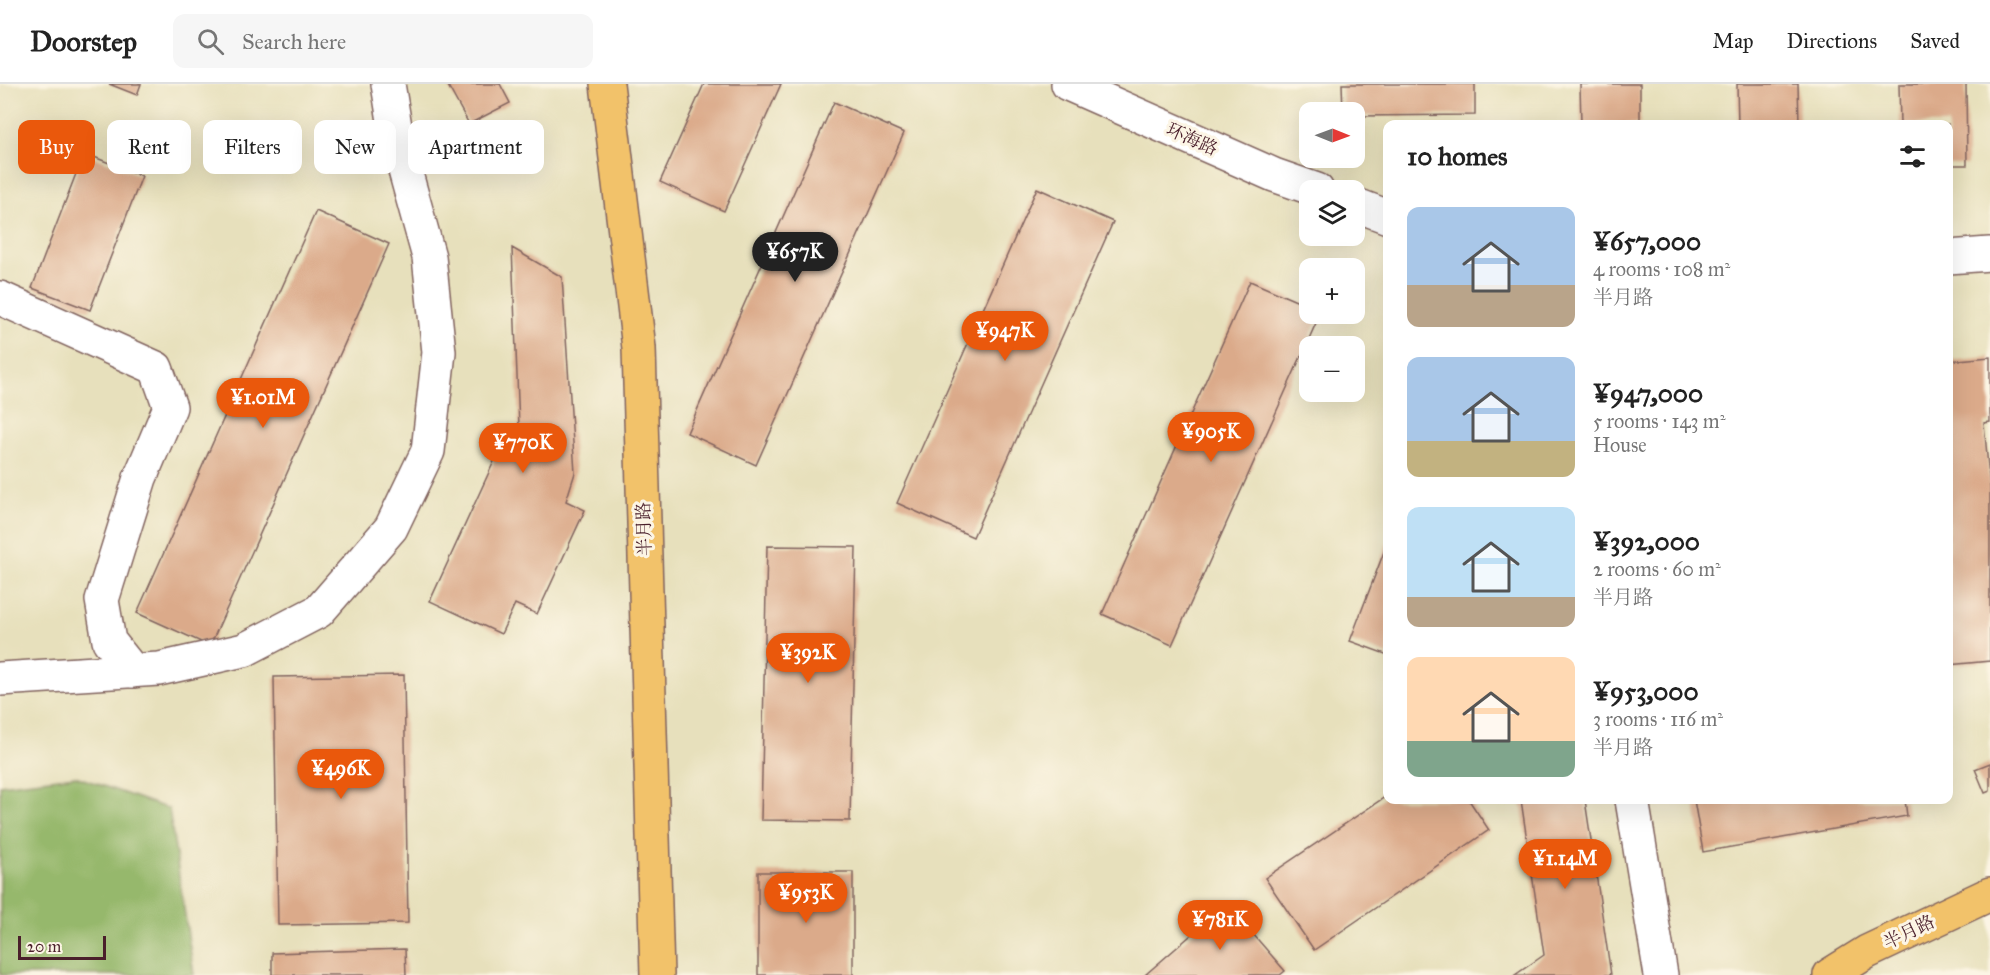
<!DOCTYPE html>
<meta charset="utf-8">
<style>
body{margin:0;font-family:"IM FELL Great Primer","Noto Serif SC",serif;background:#f6f6f6;color:#222;height:100vh;display:flex;flex-direction:column;font-size:22px;white-space:nowrap}
*{box-sizing:border-box;margin:0}
p{font-size:20px;color:#767676}
.icon{flex:none;width:33px;height:33px;fill:none;stroke:currentColor;stroke-width:2;stroke-linecap:round;stroke-linejoin:round}
.map{position:relative;flex:1;overflow:hidden}
.side{position:absolute;left:1383px;top:36px;width:570px;height:684px;display:flex;flex-direction:column;background:#fff;border-radius:12px;box-shadow:0 6px 24px #0002}
.side>*{flex:none}
.hud{position:absolute;left:18px;top:36px;width:570px;height:54px;display:flex;gap:12px}
.needle{width:39px;rotate:91deg}
.controls{position:absolute;left:1299px;top:18px;display:grid;gap:12px}
.controls a{display:grid;place-items:center;width:66px;height:66px;border-radius:12px;background:#fff;box-shadow:0 6px 24px #0002;font-size:30px}
.scale{position:absolute;left:18px;bottom:15px;width:88px;box-sizing:border-box;padding-left:6px;border:3px solid #4a1f2b;border-top:0;font-size:16px;line-height:21px;white-space:nowrap;color:#4a1f2b;-webkit-text-stroke:4px #fcf5e5;paint-order:stroke}
.price{position:absolute;translate:-50% -51px;padding:0 14px;border-radius:21px;background:#ea580c;color:#fff;font-size:20px;line-height:39px;filter:drop-shadow(0 2px 3px #0008)}
.price::after{content:'';position:absolute;left:50%;top:36px;width:18px;height:14px;margin-left:-9px;background:inherit;clip-path:polygon(0 0,100% 0,50% 100%)}
.price.active{background:#222;color:#fff}
ul{padding:0;list-style:none}
li{display:flex;align-items:center;gap:18px;height:150px;padding:0 24px}
li span{display:grid;place-items:center;flex:none;width:168px;height:120px;border-radius:12px;color:#555}
li>.icon{margin-inline-start:auto}
span .icon{width:72px;height:72px;fill:#fffc;stroke-width:1}
li b{font-size:26px}
h2{display:flex;justify-content:space-between;align-items:center;height:72px;padding:0 24px;font-size:26px}
.chip{padding:0 21px;border-radius:12px;background:#fff;box-shadow:0 6px 24px #0002;font-size:21px;line-height:54px}
.chip.active{background:#ea580c;color:#fff}
header{display:flex;align-items:center;gap:36px;box-sizing:border-box;height:84px;padding:0 30px;background:#fff;border-bottom:2px solid #e0e0e0}
header strong{font-size:28px}
nav{display:flex;gap:33px;margin-inline-start:auto;font-size:21px}
.search{width:420px;height:54px;background:#f6f6f6;display:flex;align-items:center;gap:15px;box-sizing:border-box;padding:0 21px;border-radius:12px;color:#767676;font-size:22px}
.map>svg:first-child{display:block}
.forest{fill:#96b86c;stroke:#706c4c;stroke-width:1.5}
.building{fill:#dbaa8a}
.lines{fill:none;stroke-linecap:round;stroke-linejoin:round}
.minor-casing{stroke:#81635e;stroke-width:36}
.major-casing{stroke:#81635e;stroke-width:36}
.minor{stroke:#fff;stroke-width:33}
.major{stroke:#f2c26a;stroke-width:33}
.labels{text-anchor:middle;dominant-baseline:central;stroke-width:6;stroke-linejoin:round;paint-order:stroke}
.street-label{font-size:18px;fill:#4a1f2b;stroke:#fcf5e5}
</style>
<header>
<strong>Doorstep</strong>
<div class="search"><svg class="icon" aria-label="search" viewBox="0 0 24 24"><circle cx="10" cy="10" r="6"/><path d="M15 15l6 6"/></svg>Search here</div>
<nav><a>Map</a><a>Directions</a><a>Saved</a></nav>
</header>
<div class="map">
<svg width="1990" height="891" viewBox="0 0 1990 891">
<rect width="100%" height="100%" fill="#fcf5e5"/>
<filter id="ink" filterUnits="userSpaceOnUse"><feTurbulence type="fractalNoise" baseFrequency=".0167" numOctaves="2"/><feDisplacementMap in="SourceGraphic" scale="12" xChannelSelector="R" yChannelSelector="G"/><feConvolveMatrix kernelMatrix="1 2 1 2 8 2 1 2 1" color-interpolation-filters="sRGB"/></filter>
<filter id="wash" filterUnits="userSpaceOnUse"><feTurbulence type="fractalNoise" baseFrequency=".008" numOctaves="4" result="noise"/><feDisplacementMap in="SourceGraphic" scale="24" xChannelSelector="R" yChannelSelector="G"/><feGaussianBlur stdDeviation="1.35" result="paint"/><feColorMatrix in="noise" values="0 0 0 0 0 0 0 0 0 0 0 0 0 0 0 0 0 1.4 0 .05"/><feComposite in="paint" operator="in"/></filter>
<g filter="url(#wash)">
<rect width="100%" height="100%" fill="#e7e0bc"/>
<polygon class="forest" points="75,692 169,725 194,891 0,891 0,701"/>
<g id="blocks">
<g class="building">
<polygon points="109,0 141,0 137,11"/>
<polygon points="447,0 500,0 510,19 469,40"/>
<polygon points="704,0 781,0 724,127 660,98"/>
<polygon points="1342,0 1475,0 1475,31 1354,32 1354,28 1343,28"/>
<polygon points="1580,0 1640,0 1640,40 1581,40"/>
<polygon points="1737,0 1798,0 1799,40 1738,40"/>
<polygon points="1899,0 1966,0 1967,81 1948,81 1948,40 1900,40"/>
<polygon points="834,18 904,49 756,381 687,349"/>
<polygon points="84,69 142,92 90,226 32,204"/>
<polygon points="1037,104 1113,138 973,453 897,419"/>
<polygon points="316,127 389,160 210,562 137,529"/>
<polygon points="512,164 562,193 575,389 566,417 585,426 537,530 515,520 501,550 430,517 502,360 520,368"/>
<polygon points="1250,197 1310,223 1310,230 1320,230 1172,561 1102,530"/>
<polygon points="1990,273 1990,338 1984,339 1990,405 1990,577 1948,581 1948,277"/>
<polygon points="1387,460 1388,460 1388,571 1350,557"/>
<polygon points="767,462 856,463 850,737 761,736"/>
<polygon points="404,591 408,839 278,841 274,593"/>
<polygon points="1990,679 1990,707 1985,709 1975,685"/>
<polygon points="1388,711 1388,716 1469,716 1489,746 1314,866 1265,794"/>
<polygon points="1521,716 1585,716 1611,891 1515,891 1544,871"/>
<polygon points="1694,716 1905,716 1907,732 1703,768"/>
<rect x="758" y="788" width="95" height="103"/>
<polygon points="1227,820 1285,887 1280,891 1145,891"/>
<polygon points="405,865 406,891 272,891 272,869"/>
</g>
</g>
</g>
<g filter="url(#ink)">
<use href="#blocks" fill-opacity="0" stroke="#81635e" stroke-width="1.5"/>
<g class="lines">
<g class="minor-casing">
<g id="minor">
<polyline points="1068,0 1274,91 1317,106"/>
<polyline points="1354,120 1388,133"/>
<polyline points="1948,173 1990,170"/>
<polyline points="0,214 156,284 170,323 140,394 102,516 109,557 133,587"/>
<polyline points="0,595 159,585 244,566 319,527 391,444 428,367 439,268 429,173 398,61 388,0"/>
<polyline points="1632,716 1661,891"/>
</g>
</g>
<g class="major-casing">
<g id="major">
<polyline points="607,0 639,264 657,891"/>
<polyline points="1830,891 1867,868 1990,810"/>
</g>
</g>
<use href="#minor" class="minor"/>
<use href="#major" class="major"/>
</g>
</g>
<g class="labels">
<g class="street-label">
<text transform="translate(1192 55) rotate(24)">环海路</text>
<text transform="translate(644 445) rotate(-92)">半月路</text>
<text transform="translate(1909 848) rotate(-26)">半月路</text>
</g>
</g>
</svg>
<div class="controls">
<a><svg class="needle" viewBox="-14 -14 28 28"><path d="M0-13l5 13h-10z" fill="#e53935"/><path d="M0 13l5-13h-10z" fill="#767676"/></svg></a>
<a><svg class="icon" aria-label="layers" viewBox="0 0 24 24"><path d="M12 4l9 5-9 5-9-5zM3 14l9 5 9-5"/></svg></a>
<a>+</a>
<a>−</a>
</div>
<div class="scale">20 m</div>
<b class="price active" style="left:795px;top:199px">¥657K</b>
<b class="price" style="left:1005px;top:278px">¥947K</b>
<b class="price" style="left:263px;top:345px">¥1.01M</b>
<b class="price" style="left:1211px;top:379px">¥905K</b>
<b class="price" style="left:523px;top:390px">¥770K</b>
<b class="price" style="left:808px;top:600px">¥392K</b>
<b class="price" style="left:341px;top:716px">¥496K</b>
<b class="price" style="left:1565px;top:806px">¥1.14M</b>
<b class="price" style="left:806px;top:840px">¥953K</b>
<b class="price" style="left:1220px;top:867px">¥781K</b>
<div class="hud">
<a class="chip active">Buy</a>
<a class="chip">Rent</a>
<a class="chip">Filters</a>
<a class="chip">New</a>
<a class="chip">Apartment</a>
</div>
<section class="side">
<h2>10 homes<svg class="icon" aria-label="filters" viewBox="0 0 24 24"><path d="M4 7h16M4 17h16"/><circle cx="9" cy="7" r="2"/><circle cx="15" cy="17" r="2"/></svg></h2>
<ul>
<li><span style="background:linear-gradient(#a9c7e8 65%,#b9a48a 0)"><svg class="icon" aria-label="home" viewBox="0 0 24 24"><path d="M3 11l9-7 9 7M6 9v11h12V9"/></svg></span><div><b>¥657,000</b><p>4 rooms · 108 m²</p><p>半月路</p></div></li>
<li><span style="background:linear-gradient(#a9c7e8 70%,#c2b280 0)"><svg class="icon" aria-label="home" viewBox="0 0 24 24"><path d="M3 11l9-7 9 7M6 9v11h12V9"/></svg></span><div><b>¥947,000</b><p>5 rooms · 143 m²</p><p>House</p></div></li>
<li><span style="background:linear-gradient(#bfe0f5 75%,#b9a48a 0)"><svg class="icon" aria-label="home" viewBox="0 0 24 24"><path d="M3 11l9-7 9 7M6 9v11h12V9"/></svg></span><div><b>¥392,000</b><p>2 rooms · 60 m²</p><p>半月路</p></div></li>
<li><span style="background:linear-gradient(#ffd9b3 70%,#7fa58c 0)"><svg class="icon" aria-label="home" viewBox="0 0 24 24"><path d="M3 11l9-7 9 7M6 9v11h12V9"/></svg></span><div><b>¥953,000</b><p>3 rooms · 116 m²</p><p>半月路</p></div></li>
</ul>
</section>
</div>
